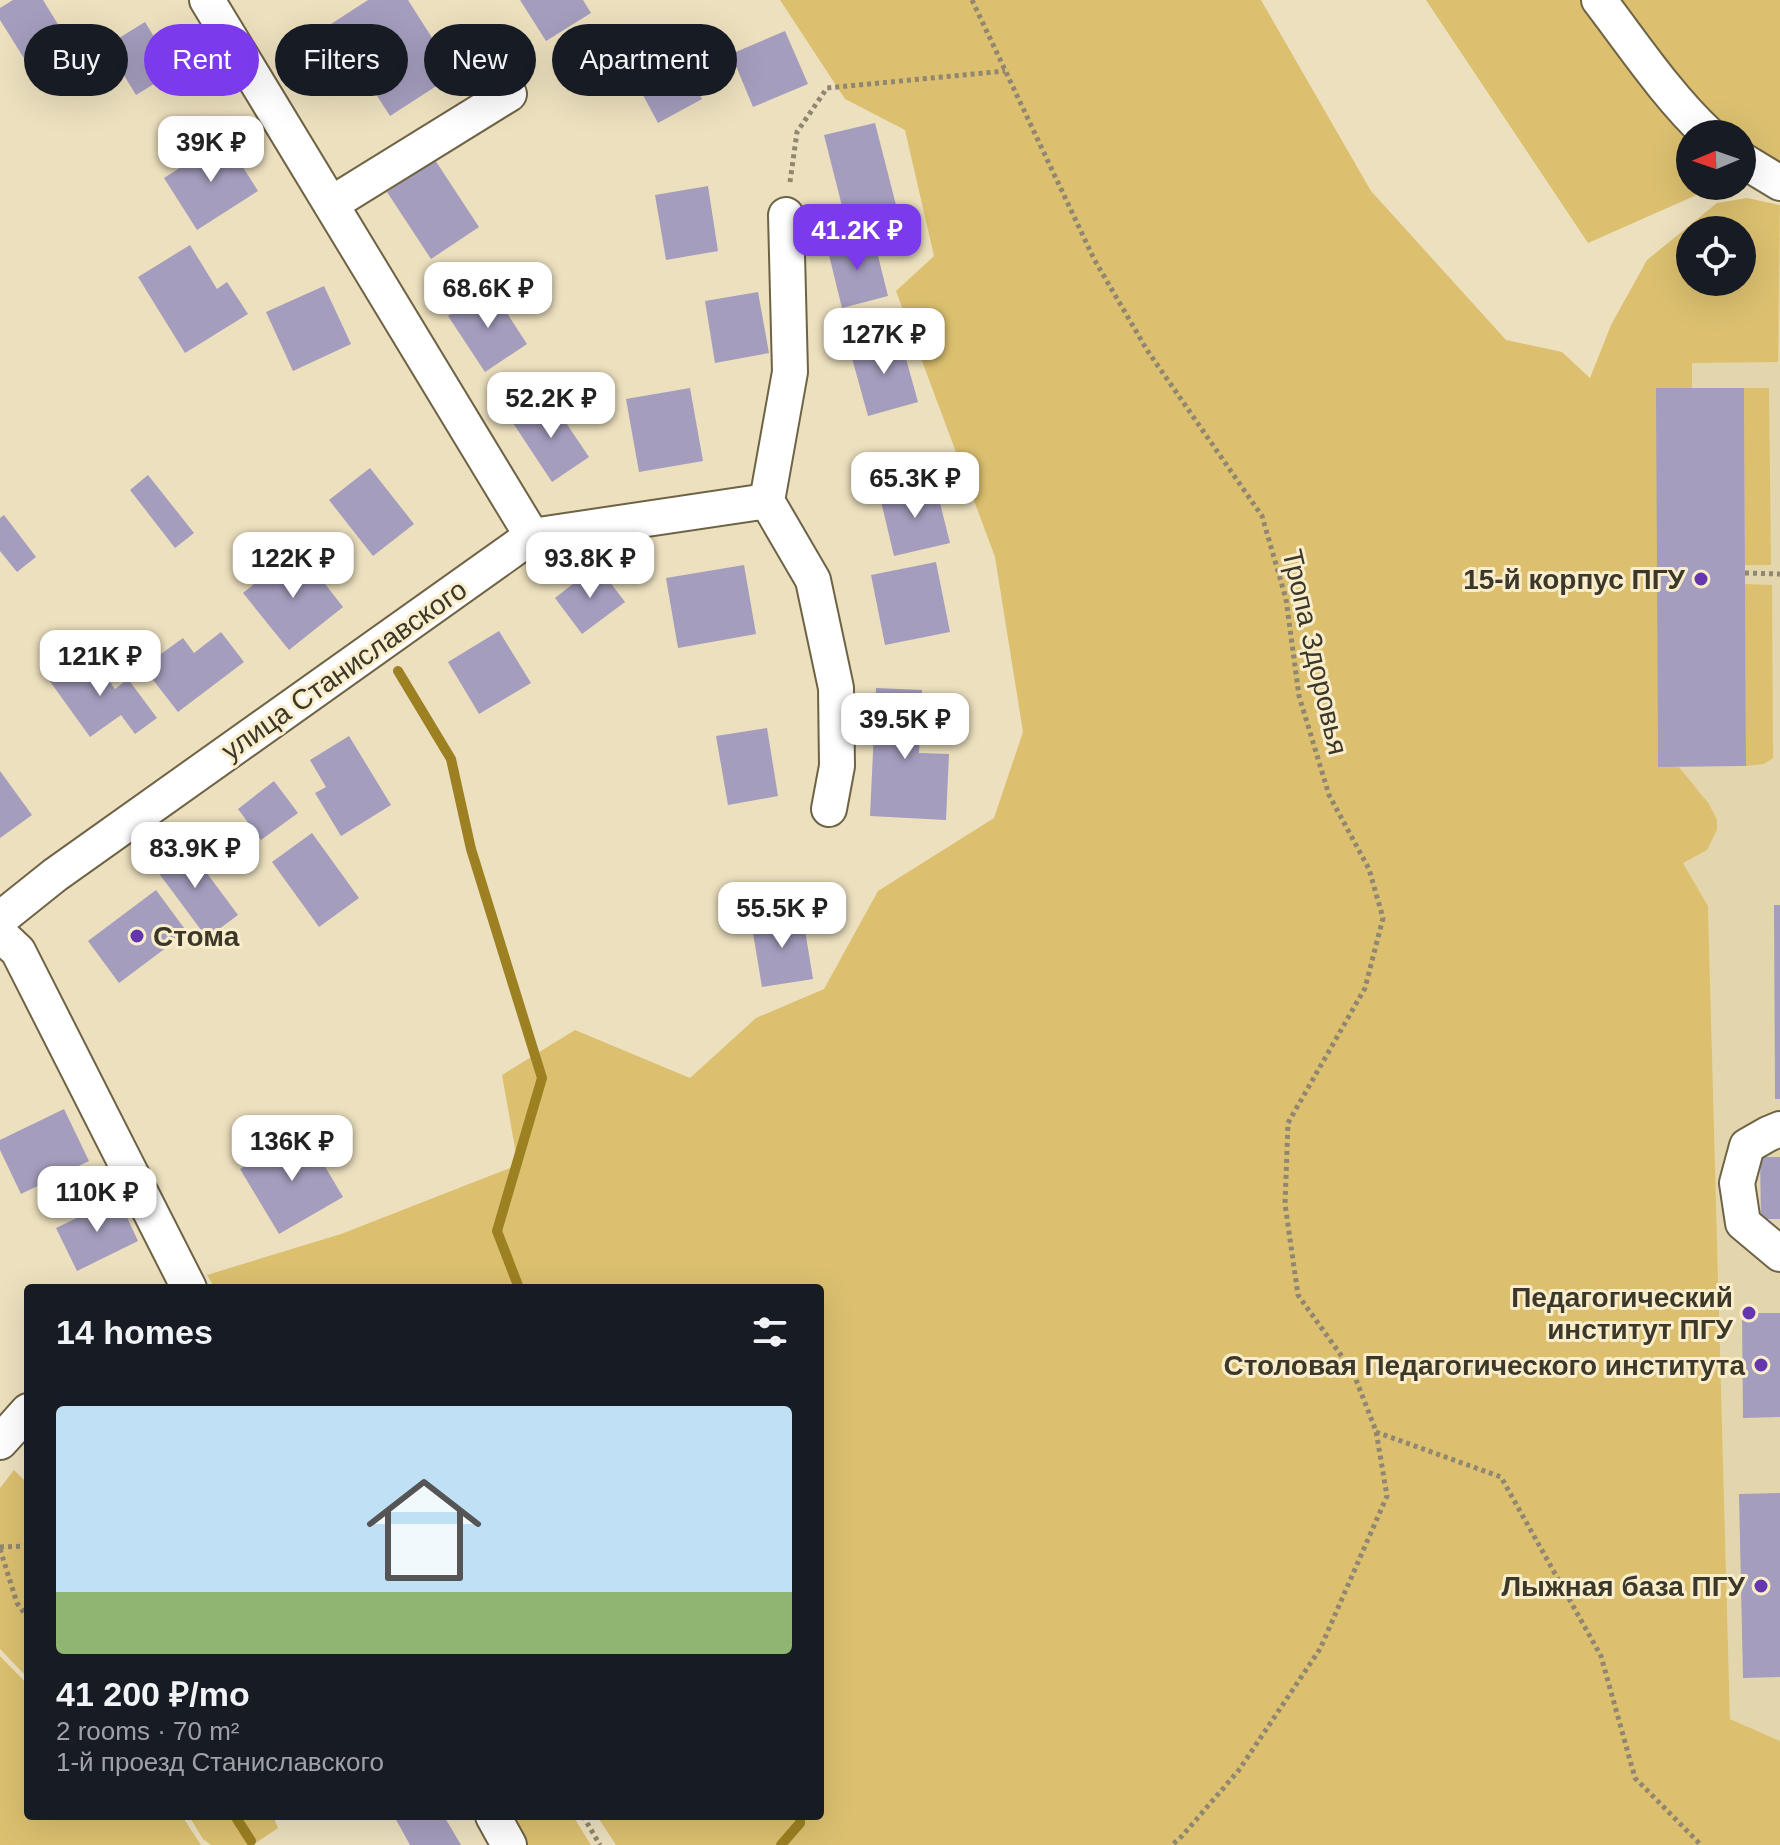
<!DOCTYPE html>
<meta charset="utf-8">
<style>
body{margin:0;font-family:Helvetica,sans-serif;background:#20242c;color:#f1f3f6;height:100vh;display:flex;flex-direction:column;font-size:30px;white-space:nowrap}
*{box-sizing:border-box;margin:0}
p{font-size:26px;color:#9ea1a6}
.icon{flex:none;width:44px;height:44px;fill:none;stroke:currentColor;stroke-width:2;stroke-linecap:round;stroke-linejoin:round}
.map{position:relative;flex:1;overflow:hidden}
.drawer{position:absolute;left:24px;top:1284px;width:800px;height:536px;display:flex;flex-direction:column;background:#171b24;border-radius:8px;box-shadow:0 8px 32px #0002}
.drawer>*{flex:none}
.top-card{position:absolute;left:24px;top:24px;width:800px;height:72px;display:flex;gap:16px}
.needle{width:52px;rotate:268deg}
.controls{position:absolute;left:1676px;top:120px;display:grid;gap:16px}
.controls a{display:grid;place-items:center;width:80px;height:80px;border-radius:50%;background:#171b24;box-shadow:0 8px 32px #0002;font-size:40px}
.price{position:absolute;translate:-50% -68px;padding:0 18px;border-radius:16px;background:#fff;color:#222;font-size:26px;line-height:52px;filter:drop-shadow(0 2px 4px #0008)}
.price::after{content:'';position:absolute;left:50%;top:48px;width:24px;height:18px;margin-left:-12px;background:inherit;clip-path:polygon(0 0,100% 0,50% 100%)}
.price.current{background:#7c3aed;color:#fff}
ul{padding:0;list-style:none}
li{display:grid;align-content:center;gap:16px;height:424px;padding:0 32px}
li+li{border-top:2px solid #363941}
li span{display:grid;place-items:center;height:248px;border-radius:8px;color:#555}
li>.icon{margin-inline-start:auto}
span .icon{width:144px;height:144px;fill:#fffc;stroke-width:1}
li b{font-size:34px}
h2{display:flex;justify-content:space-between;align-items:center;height:96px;padding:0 32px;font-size:34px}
.tag{padding:0 28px;border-radius:36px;background:#171b24;box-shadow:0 8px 32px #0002;font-size:28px;line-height:72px}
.tag.current{background:#7c3aed;color:#fff}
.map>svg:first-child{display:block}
.built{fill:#e4d6ac}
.green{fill:#dcc070;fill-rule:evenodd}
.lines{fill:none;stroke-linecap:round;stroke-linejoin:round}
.stream{stroke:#9d8021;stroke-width:10}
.building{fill:#a49dbd}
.minor-casing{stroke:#6e6345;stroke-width:38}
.path{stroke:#8f876f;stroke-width:5;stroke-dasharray:4 4;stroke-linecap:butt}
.minor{stroke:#fff;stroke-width:34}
.poi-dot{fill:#6437af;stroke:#f9edcb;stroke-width:3}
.labels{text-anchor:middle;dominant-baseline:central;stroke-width:6;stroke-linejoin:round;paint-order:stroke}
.poi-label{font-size:28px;font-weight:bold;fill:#3b3729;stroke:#f9edcb;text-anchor:end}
.street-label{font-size:28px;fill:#3b3729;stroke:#f9edcb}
</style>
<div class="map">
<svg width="1780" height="1845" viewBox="0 0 1780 1845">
<rect width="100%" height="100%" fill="#ece0be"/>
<polygon class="built" points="1742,232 1780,237 1780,1741 1730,1719 1708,906 1626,765 1693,282 1742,282"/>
<g class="green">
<path d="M780,0H1261L1371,191L1506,340L1562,352L1590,378L1611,325L1647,260L1717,203L1747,198L1780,205L1778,362L1692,363V388H1657L1658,767H1679L1709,804L1717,820V830L1707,850L1683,863L1708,906L1730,1719L1780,1741V1845H616L597,1816H820V1288H215L207,1275L341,1234L518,1165L502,1075L575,1030L690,1078L756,1018L824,989L878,891L994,818L1023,732L995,557L896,291L934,256L905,130L845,99ZM1690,230H1742V282H1690Z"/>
<polygon points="1426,0 1780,0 1780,167 1742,175 1742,134 1690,134 1690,186 1717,186 1588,243"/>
<polygon points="1744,388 1769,388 1771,565 1745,565"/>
<polygon points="1745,584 1772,585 1773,758 1764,764 1746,766"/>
<polygon points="14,1470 28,1484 28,1678 0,1649 0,1488"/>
<polygon points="0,1656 28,1685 28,1816 182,1816 201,1845 0,1845"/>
<polygon points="189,1816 273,1816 278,1828 253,1845 211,1845 203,1839"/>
<polygon points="510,1816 573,1816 591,1845 526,1845"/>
</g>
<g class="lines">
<g class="stream">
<polyline points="398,671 451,759 471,849 542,1078 497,1231 519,1288"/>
<polyline points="235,1816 251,1841"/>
<polyline points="781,1845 800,1823 800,1816"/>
</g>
</g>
<g class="building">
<polygon points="13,0 43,0 72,47 32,71 0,20 0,8"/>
<polygon points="368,0 408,0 455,74 390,116 331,24"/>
<polygon points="520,0 583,0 591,13 546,41"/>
<polygon points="145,22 175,71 136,95 106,46"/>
<polygon points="785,31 808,84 753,107 731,54"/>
<polygon points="674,47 702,99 658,123 630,71"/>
<polygon points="875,123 896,205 845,218 824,135"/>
<polygon points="225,139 258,191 197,230 164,178"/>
<polygon points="435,160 479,227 431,259 387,192"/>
<polygon points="708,186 718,251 666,260 655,195"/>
<polygon points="873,236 888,296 842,308 827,247"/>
<polygon points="190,245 217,289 227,282 248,314 185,353 138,277"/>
<polygon points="324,286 351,344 293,371 266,312"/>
<polygon points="490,287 527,344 485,372 448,316"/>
<polygon points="758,292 769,353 715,363 705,301"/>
<polygon points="900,337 918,402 868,416 850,351"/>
<polygon points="690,388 703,461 639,472 626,399"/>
<polygon points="1656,388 1744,388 1746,766 1658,767"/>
<polygon points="550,399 589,457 552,482 513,423"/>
<polygon points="370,468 414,524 373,556 329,500"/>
<polygon points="148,475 194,533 175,548 130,490"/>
<polygon points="935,483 950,543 894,556 880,497"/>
<polygon points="4,515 36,557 17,572 0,551 0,518"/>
<polygon points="298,549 343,607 289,650 243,593"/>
<polygon points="936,562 950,632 885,645 871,575"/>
<polygon points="597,565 625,602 582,634 555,598"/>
<polygon points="744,565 756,634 678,648 666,578"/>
<polygon points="499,631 531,683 479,714 448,662"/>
<polygon points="221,632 244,662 178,712 143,667 183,638 194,653"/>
<polygon points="88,652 115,689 128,679 157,718 135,734 121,715 90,737 49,680"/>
<polygon points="876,688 922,690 919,753 949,754 946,820 870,816"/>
<polygon points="767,728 778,796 728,805 716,736"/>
<polygon points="349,736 391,805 341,836 315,793 326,787 310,760"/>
<polygon points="0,771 32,815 0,838"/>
<polygon points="274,781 298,813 261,840 238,809"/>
<polygon points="312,833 359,898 319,927 272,862"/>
<polygon points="183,841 238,915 207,938 152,864"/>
<polygon points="156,890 187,932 119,983 88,941"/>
<polygon points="1774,905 1780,905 1780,1099 1775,1099"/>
<polygon points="802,912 813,979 762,987 751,921"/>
<polygon points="64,1109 89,1161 21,1194 0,1150 0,1140"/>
<polygon points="304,1131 343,1197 279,1234 240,1169"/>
<polygon points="1760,1157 1780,1157 1780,1219 1761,1219"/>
<polygon points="118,1198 138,1241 77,1271 56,1228"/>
<polygon points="1742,1313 1780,1313 1780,1417 1743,1418"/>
<polygon points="1780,1493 1780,1677 1743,1678 1739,1494"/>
<polygon points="394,1816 444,1816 461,1845 410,1845"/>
</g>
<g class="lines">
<g class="minor-casing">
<g id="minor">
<polyline points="207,0 532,536"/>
<path d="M1599,0C1632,43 1668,97 1708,134"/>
<polyline points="1742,160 1780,183"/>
<polyline points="331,204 509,94"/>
<polyline points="786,215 790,372 767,501 813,580 836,688 837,766 829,809"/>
<polyline points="0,919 55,875 532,536 767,501"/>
<polyline points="0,934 18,951 189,1288"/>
<polyline points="1780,1129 1768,1134 1747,1146 1737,1183 1743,1223 1780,1254"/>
<polyline points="0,1442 28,1411"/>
<polyline points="493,1816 509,1845"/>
</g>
</g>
<g class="path">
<polyline points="972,0 1094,259 1147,350 1262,516 1286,599 1299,696 1329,795 1369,869 1383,918 1365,988 1288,1123 1285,1204 1298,1295 1353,1372 1376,1431 1387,1496 1320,1649 1239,1770 1182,1836 1172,1845"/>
<polyline points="790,182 797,132 827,88 1005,71"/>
<polyline points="1745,573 1780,574"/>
<polyline points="1376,1432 1501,1477 1601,1656 1635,1778 1701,1845"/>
<polyline points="0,1547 28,1546"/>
<polyline points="0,1549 17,1603 28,1618"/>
<polyline points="583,1816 600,1845"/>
</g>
<use href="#minor" class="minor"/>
</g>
<g class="poi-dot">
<circle cx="1701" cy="579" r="8"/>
<circle cx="137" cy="936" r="8"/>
<circle cx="1749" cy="1313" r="8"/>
<circle cx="1761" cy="1365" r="8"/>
<circle cx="1761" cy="1586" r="8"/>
</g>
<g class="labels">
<g class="poi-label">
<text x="1685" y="579">15-й корпус ПГУ</text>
<text x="153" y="936" text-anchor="start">Стома</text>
<text x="1733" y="1297">Педагогический<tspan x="1733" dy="32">институт ПГУ</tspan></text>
<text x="1745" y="1365">Столовая Педагогического института</text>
<text x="1745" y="1586">Лыжная база ПГУ</text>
</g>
<g class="street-label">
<text transform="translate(1315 652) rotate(77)">Тропа Здоровья</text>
<text transform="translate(344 670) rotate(-35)">улица Станиславского</text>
</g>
</g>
</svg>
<div class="controls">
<a><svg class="needle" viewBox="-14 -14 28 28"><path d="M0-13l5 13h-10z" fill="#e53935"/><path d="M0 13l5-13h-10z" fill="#9ea1a6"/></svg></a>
<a><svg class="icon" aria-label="locate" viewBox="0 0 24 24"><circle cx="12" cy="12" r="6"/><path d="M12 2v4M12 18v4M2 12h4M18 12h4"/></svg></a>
</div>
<b class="price" style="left:211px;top:184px">39K ₽</b>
<b class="price current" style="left:857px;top:272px">41.2K ₽</b>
<b class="price" style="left:488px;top:330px">68.6K ₽</b>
<b class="price" style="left:884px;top:376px">127K ₽</b>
<b class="price" style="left:551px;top:440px">52.2K ₽</b>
<b class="price" style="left:915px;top:520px">65.3K ₽</b>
<b class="price" style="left:293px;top:600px">122K ₽</b>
<b class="price" style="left:590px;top:600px">93.8K ₽</b>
<b class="price" style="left:100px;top:698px">121K ₽</b>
<b class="price" style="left:905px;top:761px">39.5K ₽</b>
<b class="price" style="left:195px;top:890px">83.9K ₽</b>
<b class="price" style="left:782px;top:950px">55.5K ₽</b>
<b class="price" style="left:292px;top:1183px">136K ₽</b>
<b class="price" style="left:97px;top:1234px">110K ₽</b>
<div class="top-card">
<a class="tag">Buy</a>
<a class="tag current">Rent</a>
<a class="tag">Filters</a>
<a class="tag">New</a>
<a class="tag">Apartment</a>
</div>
<section class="drawer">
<h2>14 homes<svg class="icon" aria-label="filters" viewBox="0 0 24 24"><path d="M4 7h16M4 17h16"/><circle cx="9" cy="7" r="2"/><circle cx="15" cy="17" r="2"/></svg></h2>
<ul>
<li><span style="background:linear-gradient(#bfe0f5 75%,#8fb573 0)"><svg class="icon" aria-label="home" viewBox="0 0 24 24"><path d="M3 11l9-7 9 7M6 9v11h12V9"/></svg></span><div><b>41 200 ₽/mo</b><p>2 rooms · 70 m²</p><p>1-й проезд Станиславского</p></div></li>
</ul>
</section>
</div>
